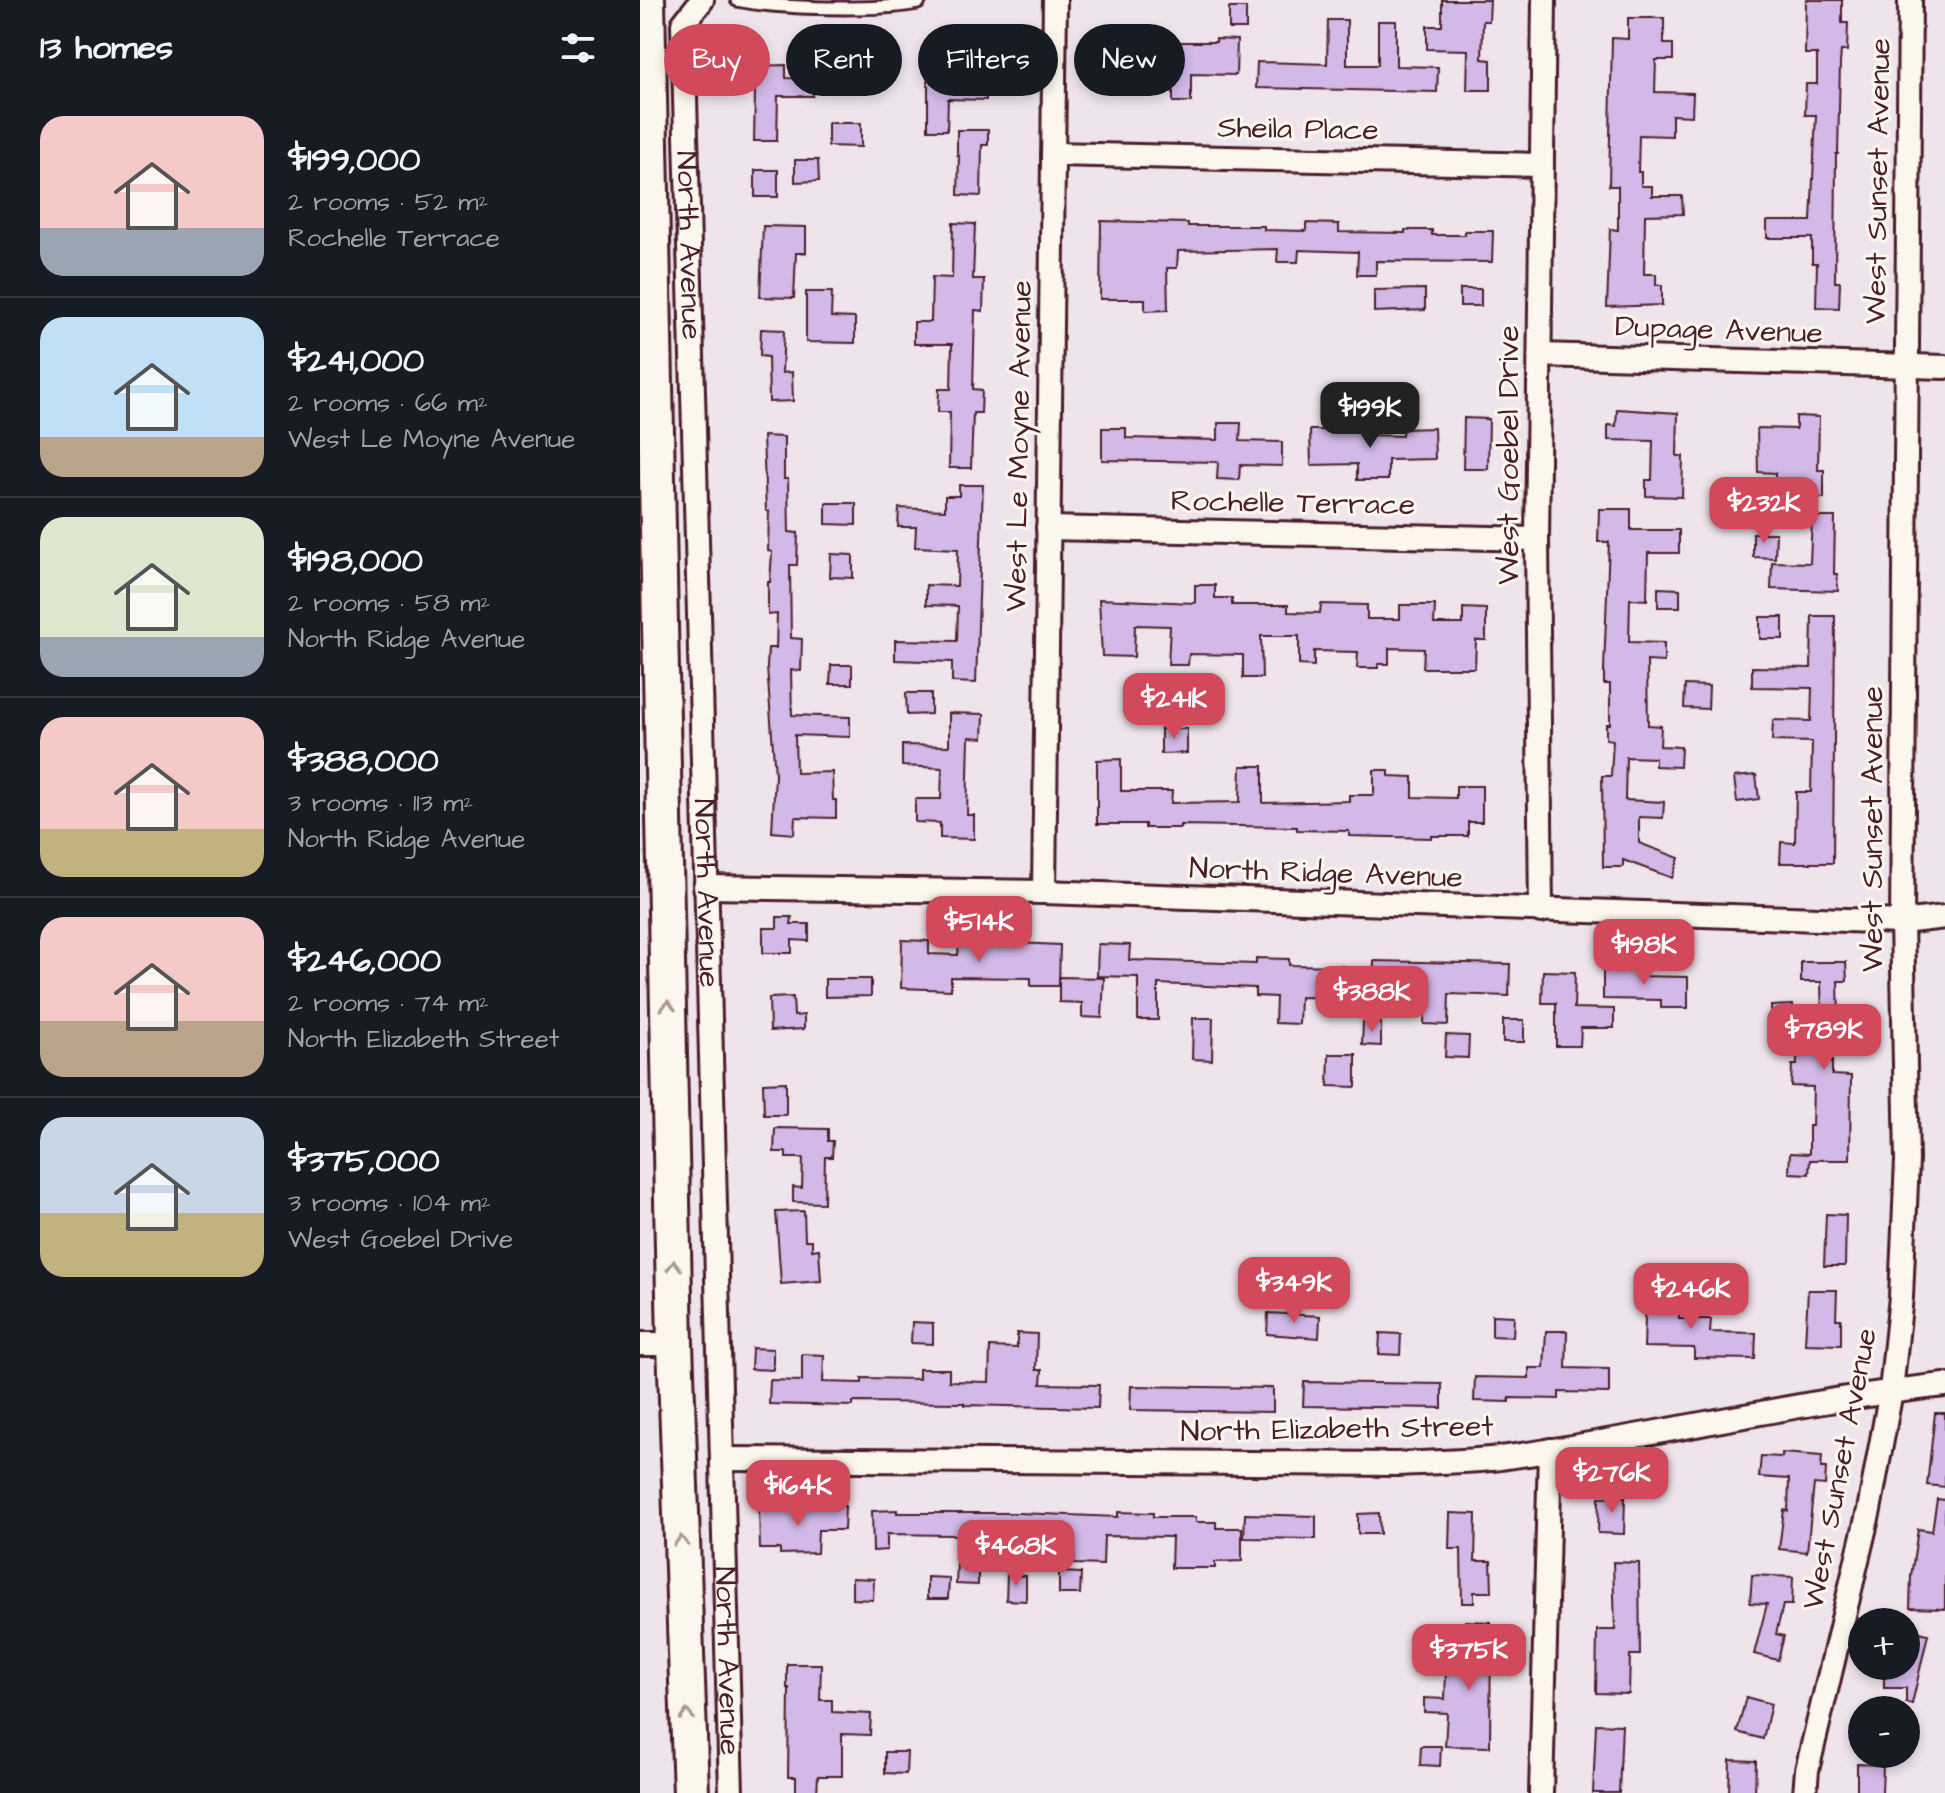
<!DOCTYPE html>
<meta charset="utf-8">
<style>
body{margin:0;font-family:"Architects Daughter",sans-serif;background:#20242c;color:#f1f3f6;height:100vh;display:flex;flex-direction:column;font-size:30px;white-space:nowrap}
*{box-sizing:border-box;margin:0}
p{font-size:26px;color:#9ea1a6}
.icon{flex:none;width:44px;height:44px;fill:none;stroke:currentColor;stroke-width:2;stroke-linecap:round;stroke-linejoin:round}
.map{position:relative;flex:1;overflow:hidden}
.details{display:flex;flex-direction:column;background:#171b24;width:640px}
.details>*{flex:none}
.guide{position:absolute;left:24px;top:24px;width:760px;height:72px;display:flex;gap:16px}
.buttons{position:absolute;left:1208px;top:1608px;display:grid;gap:16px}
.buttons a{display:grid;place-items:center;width:72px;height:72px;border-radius:50%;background:#171b24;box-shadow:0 4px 12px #0003;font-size:40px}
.price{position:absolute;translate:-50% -68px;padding:0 18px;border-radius:16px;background:#d1495b;color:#fff;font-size:26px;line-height:52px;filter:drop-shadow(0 2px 4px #0008)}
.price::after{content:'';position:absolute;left:50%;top:48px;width:24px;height:18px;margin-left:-12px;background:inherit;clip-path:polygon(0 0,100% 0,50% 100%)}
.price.on{background:#222;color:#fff}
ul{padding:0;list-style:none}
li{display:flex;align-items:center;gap:24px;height:200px;padding:0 40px}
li+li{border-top:2px solid #363941}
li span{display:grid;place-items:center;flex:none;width:224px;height:160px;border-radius:24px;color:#555}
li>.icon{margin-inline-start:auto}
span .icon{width:96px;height:96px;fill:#fffc;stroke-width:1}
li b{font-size:34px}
h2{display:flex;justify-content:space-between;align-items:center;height:96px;padding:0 40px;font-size:34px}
.tag{padding:0 28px;border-radius:36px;background:#171b24;box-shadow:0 4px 12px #0003;font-size:28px;line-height:72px}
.tag.on{background:#d1495b;color:#fff}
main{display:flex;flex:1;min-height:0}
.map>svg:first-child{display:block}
.building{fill:#d2b9e8;stroke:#4a1f2b;stroke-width:2}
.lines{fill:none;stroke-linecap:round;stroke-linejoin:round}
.lane-casing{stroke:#4a1f2b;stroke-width:17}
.street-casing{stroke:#4a1f2b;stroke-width:28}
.primary-casing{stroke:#4a1f2b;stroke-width:40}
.lane{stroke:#fbf7ec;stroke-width:11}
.street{stroke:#fbf7ec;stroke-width:22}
.primary{stroke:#fbf7ec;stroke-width:34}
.oneway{stroke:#ab9695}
.labels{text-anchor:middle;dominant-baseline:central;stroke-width:6;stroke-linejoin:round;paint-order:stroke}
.street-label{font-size:30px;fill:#4a1f2b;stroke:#fbf7ec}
</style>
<main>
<section class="details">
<h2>13 homes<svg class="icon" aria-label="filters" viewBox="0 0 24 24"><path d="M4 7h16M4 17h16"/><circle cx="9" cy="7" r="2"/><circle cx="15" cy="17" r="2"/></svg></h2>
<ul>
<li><span style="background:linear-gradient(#f6c9c9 70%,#9aa5b1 0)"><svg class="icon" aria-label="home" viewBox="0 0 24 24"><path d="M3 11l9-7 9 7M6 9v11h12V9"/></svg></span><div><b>$199,000</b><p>2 rooms · 52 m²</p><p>Rochelle Terrace</p></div></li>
<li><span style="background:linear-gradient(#bfe0f5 75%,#b9a48a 0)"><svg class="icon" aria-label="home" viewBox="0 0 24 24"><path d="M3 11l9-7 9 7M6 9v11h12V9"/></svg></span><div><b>$241,000</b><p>2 rooms · 66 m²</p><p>West Le Moyne Avenue</p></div></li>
<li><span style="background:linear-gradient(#dfe7d0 75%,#9aa5b1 0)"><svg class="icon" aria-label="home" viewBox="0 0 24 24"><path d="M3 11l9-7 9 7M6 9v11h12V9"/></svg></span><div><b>$198,000</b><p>2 rooms · 58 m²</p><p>North Ridge Avenue</p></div></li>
<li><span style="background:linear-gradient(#f6c9c9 70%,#c2b280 0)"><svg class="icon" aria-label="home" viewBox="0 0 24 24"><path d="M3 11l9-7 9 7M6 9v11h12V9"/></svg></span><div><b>$388,000</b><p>3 rooms · 113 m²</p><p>North Ridge Avenue</p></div></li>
<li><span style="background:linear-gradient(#f6c9c9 65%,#b9a48a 0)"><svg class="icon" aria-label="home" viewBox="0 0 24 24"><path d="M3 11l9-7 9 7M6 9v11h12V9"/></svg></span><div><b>$246,000</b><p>2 rooms · 74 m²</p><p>North Elizabeth Street</p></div></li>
<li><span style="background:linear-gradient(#c9d6e8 60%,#c2b280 0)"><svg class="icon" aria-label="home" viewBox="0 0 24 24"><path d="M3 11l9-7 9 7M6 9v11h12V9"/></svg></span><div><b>$375,000</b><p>3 rooms · 104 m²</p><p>West Goebel Drive</p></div></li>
</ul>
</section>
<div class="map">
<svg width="1305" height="1793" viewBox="0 0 1305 1793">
<rect width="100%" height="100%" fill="#efe4eb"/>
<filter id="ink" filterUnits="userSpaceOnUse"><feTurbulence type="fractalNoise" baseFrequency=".0125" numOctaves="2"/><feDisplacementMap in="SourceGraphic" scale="16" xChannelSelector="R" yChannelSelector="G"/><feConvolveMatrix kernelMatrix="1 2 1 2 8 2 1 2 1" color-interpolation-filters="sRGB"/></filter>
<g filter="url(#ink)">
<g class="building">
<polygon points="802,0 850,0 849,21 843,21 842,59 851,60 851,90 827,90 828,50 787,49 787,26 802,26"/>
<polygon points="1166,0 1202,0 1202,23 1208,23 1207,51 1201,51 1200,63 1198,154 1196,154 1195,282 1200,282 1199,308 1176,307 1177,263 1172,263 1172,238 1127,238 1127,221 1171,221 1176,115 1165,115 1166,84 1177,84 1177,54 1165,54"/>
<rect x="589" y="8" width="17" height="21"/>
<polygon points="988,18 1024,18 1024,44 1033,44 1033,60 1016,60 1015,92 1053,93 1052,116 1032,115 1032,136 999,135 998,172 1001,172 1001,186 1012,186 1012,196 1042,196 1043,214 1005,215 1004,274 1016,274 1016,285 1022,285 1022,305 967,307 970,229 978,230 978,186 969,186 972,38 988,39"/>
<polygon points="688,20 707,20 707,65 738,65 738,21 756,21 756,66 798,67 797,92 616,88 617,62 687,64"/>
<polygon points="474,31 493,31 493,42 576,42 576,39 597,40 596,75 551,74 551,102 533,102 533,87 513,87 513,84 465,84 465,59 474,59"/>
<polygon points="146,65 146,78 174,79 173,96 138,96 137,141 114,141 115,92 113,92 113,66"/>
<polygon points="307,66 346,68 346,100 308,99 307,130 288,130 288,77 295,78"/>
<polygon points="188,123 221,123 221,147 188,146"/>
<polygon points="317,130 348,130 348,145 342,145 341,196 318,195 319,155 317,155"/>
<polygon points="155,160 178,160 179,181 155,182"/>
<rect x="115" y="170" width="23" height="27"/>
<polygon points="461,221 548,223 548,226 624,226 624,230 666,231 666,223 699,224 699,232 765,233 765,230 792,230 792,235 825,235 825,231 853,231 852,262 736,261 736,275 717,275 718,252 659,250 658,262 637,262 638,249 538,251 537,268 527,268 528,310 505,311 505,299 460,299"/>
<polygon points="313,223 335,224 333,279 344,279 343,311 335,310 333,389 342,390 341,413 333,413 331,468 309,468 310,412 298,412 299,389 311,389 312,344 274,344 274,322 291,322 292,277 312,278"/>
<polygon points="123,226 166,227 166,253 156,253 154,298 120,297"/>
<polygon points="785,289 785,310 734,312 734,290"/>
<rect x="820" y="289" width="21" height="17"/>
<polygon points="166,292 192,292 191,317 215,318 215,343 166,342"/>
<polygon points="121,329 144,330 142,373 152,372 153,401 129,402 128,357 120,356"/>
<polygon points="977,409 1038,413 1037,456 1043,456 1042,497 1006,496 1006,480 1012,480 1013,441 968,440 968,425 976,426"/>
<polygon points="1156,416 1179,417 1178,470 1184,470 1184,498 1135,498 1135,473 1118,472 1117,428 1156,429"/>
<polygon points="824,418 849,419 848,469 823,469"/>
<polygon points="578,423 601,423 600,441 642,442 642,466 600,465 599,480 577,479 578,462 462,460 462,428 486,428 486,438 578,440"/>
<polygon points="794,428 795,459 748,460 748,480 717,480 717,464 671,465 670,430 729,430 729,435 762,436 762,429"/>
<polygon points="123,436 144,437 144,479 148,479 149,532 158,533 157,565 150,565 151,638 162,639 161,671 151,670 152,715 210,717 210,737 155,735 156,773 192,772 193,800 196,800 196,818 155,817 154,834 132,832 135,775 127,667 128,648 136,648 137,614 128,615 128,582 130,582 132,552 128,551 129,511 126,511"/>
<polygon points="319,485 343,485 336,683 312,682 312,662 255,660 255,640 317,641 318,606 286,605 286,585 317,586 318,549 275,547 276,527 258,527 259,508 305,510 305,496 319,496"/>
<polygon points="186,503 216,503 216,525 186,524"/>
<polygon points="959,509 991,509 991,530 1039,530 1039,553 1008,553 1007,600 990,599 989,642 1024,643 1024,662 1007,661 1008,725 1021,726 1020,746 1041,747 1040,767 1015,766 1015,758 986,757 985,800 1024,802 1023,818 999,817 999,843 1039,858 1032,878 983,860 983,867 963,867 962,776 971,776 973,740 966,739 966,724 970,724 970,684 964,684 964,669 969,542 958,542"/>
<polygon points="1172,517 1195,517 1194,574 1197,574 1198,591 1131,589 1132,562 1170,563"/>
<polygon points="1113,533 1136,533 1135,558 1113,557"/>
<polygon points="191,554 213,555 213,578 190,577"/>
<polygon points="555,585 575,585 575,598 592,598 592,605 648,605 648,612 680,613 681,604 727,605 727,619 760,619 760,605 795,605 794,624 823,624 823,608 846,609 846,640 836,640 835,668 783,668 784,649 749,648 749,664 738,664 738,668 717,668 718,652 674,651 674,666 659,665 659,636 621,636 622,678 603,678 603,655 549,654 548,665 528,665 530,626 495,625 494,657 462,656 459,599 555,603"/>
<polygon points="1018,588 1040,589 1040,607 1018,607"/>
<polygon points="1172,616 1195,616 1193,863 1140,863 1141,842 1155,843 1156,792 1171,792 1172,742 1132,741 1133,720 1171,721 1172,688 1112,687 1112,667 1171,668"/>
<rect x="1120" y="617" width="23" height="22"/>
<polygon points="191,665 212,665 212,684 190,684"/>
<polygon points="1045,685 1069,686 1068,709 1044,708"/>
<polygon points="266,693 291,693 291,714 267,715"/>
<polygon points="309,713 344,714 343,738 329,737 327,815 334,815 334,839 300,838 300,823 275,822 275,799 301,799 302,768 262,766 262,745 309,746"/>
<polygon points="521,729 547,729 547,753 521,754"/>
<polygon points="481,759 481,791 532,791 531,803 600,802 601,766 623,766 623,803 709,801 709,795 734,795 734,770 749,770 749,776 773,777 773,797 816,798 816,786 842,786 842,822 828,822 828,836 791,836 791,838 709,836 709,831 657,830 657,827 540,825 540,828 505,828 505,824 457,824 457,760"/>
<polygon points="1116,775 1119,799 1097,802 1094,777"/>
<polygon points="137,917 152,917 151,924 169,924 169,941 152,940 152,953 123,953 123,928 137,928"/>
<polygon points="262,940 289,941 289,954 318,955 319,940 420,945 419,986 391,986 391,978 311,977 311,990 261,988"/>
<polygon points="458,944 490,945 489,960 616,964 616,958 649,959 649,965 704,966 703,998 660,997 659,1024 635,1023 636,997 615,996 615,988 518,984 518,1020 498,1020 498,977 457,976"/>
<polygon points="734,961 870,964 869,996 809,994 808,1025 784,1024 785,994 755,993 755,1002 733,1001"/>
<polygon points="1161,962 1206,962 1207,981 1198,981 1199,1022 1209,1022 1209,1048 1192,1048 1192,1075 1211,1076 1210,1160 1170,1160 1169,1174 1149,1173 1150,1153 1169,1154 1169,1126 1172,1126 1173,1087 1151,1086 1152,1065 1157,1065 1156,1023 1182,1023 1181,982 1161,982"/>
<polygon points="963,965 997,966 997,976 1048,977 1048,1008 1021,1008 1021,1000 963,999"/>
<polygon points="903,971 935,972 934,1008 974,1009 974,1028 941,1028 940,1046 916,1046 916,1003 902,1003"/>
<polygon points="419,977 464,978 462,1018 442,1017 442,1003 419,1002"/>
<polygon points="185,979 231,979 231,996 185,997"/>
<polygon points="153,997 154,1016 164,1015 164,1029 130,1031 129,998"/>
<polygon points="1153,1005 1154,1027 1132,1027 1131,1006"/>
<polygon points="553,1018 573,1018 572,1060 552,1059"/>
<rect x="863" y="1020" width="21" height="22"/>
<polygon points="723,1022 741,1023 741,1046 722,1045"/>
<polygon points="806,1035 829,1036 828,1058 805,1057"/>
<polygon points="689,1054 716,1054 716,1087 688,1086"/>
<polygon points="146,1082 146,1115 124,1115 123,1083"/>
<polygon points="135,1128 188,1129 188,1141 193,1141 192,1157 185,1157 184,1203 153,1202 153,1187 162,1188 163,1158 146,1158 146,1152 134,1152"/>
<polygon points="164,1211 165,1240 172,1240 172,1250 179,1249 181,1281 141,1284 136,1212"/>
<polygon points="1186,1214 1206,1215 1205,1266 1184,1266"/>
<polygon points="1168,1290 1197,1290 1196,1319 1201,1319 1201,1345 1165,1344"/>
<polygon points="1006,1291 1040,1292 1039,1319 1071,1319 1070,1332 1116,1333 1115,1359 1054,1358 1054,1348 1004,1347"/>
<polygon points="628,1313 680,1316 679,1338 627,1334"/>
<polygon points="852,1315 874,1316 873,1337 852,1336"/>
<polygon points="272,1322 293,1323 293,1344 271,1343"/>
<polygon points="906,1331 927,1331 926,1368 969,1369 969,1393 919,1392 919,1399 869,1398 869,1402 834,1401 835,1377 889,1378 889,1368 904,1368"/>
<polygon points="377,1333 397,1334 396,1370 402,1370 401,1384 459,1385 458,1408 324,1405 324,1403 213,1402 213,1406 129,1404 130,1380 162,1381 162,1354 184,1355 183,1382 222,1383 222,1378 279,1379 279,1369 309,1369 309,1381 349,1382 350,1347 377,1348"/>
<polygon points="740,1333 761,1334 760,1355 739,1354"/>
<polygon points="112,1348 133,1349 133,1370 111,1369"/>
<polygon points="664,1382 802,1384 802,1408 663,1406"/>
<polygon points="491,1386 633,1388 633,1412 490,1410"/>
<polygon points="1295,1413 1305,1413 1305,1487 1287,1485"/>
<polygon points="1142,1453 1182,1456 1181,1468 1186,1468 1185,1485 1174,1484 1167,1552 1139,1549 1144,1510 1148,1511 1149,1479 1119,1477 1121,1456 1142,1457"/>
<polygon points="959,1497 985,1497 984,1534 958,1533"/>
<polygon points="1297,1499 1305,1500 1305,1609 1270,1608 1271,1576 1278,1529 1292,1531"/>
<polygon points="171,1506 205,1506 204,1530 178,1530 177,1553 140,1554 140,1549 120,1549 119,1509 171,1508"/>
<polygon points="257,1510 257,1513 378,1513 478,1517 478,1512 513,1513 513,1517 556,1517 556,1522 576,1522 576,1528 602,1528 602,1561 575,1562 575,1568 531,1568 532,1537 464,1536 463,1565 434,1564 435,1537 247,1534 247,1550 233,1551 232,1511"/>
<polygon points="739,1513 740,1534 718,1534 718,1514"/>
<polygon points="810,1513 836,1514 835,1561 851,1561 852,1592 834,1592 834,1603 822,1603 821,1549 809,1549"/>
<polygon points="605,1514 676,1516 676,1539 604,1538"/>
<polygon points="973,1562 999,1563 1000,1655 990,1655 989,1694 956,1693 957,1630 975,1630"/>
<polygon points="317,1563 338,1564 338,1585 316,1584"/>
<polygon points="419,1572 441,1573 440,1594 419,1594"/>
<polygon points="367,1575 386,1576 386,1601 366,1600"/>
<polygon points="1112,1575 1153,1577 1152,1605 1143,1605 1136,1634 1144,1636 1138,1660 1114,1654 1127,1604 1110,1603"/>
<polygon points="287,1577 309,1578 308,1599 287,1599"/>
<polygon points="212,1578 234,1579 233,1600 212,1599"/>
<polygon points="825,1621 851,1622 850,1747 805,1746 807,1713 784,1712 784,1698 805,1699 806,1671 824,1672"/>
<polygon points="1266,1629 1288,1634 1272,1704 1266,1703 1266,1688 1244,1688 1244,1666 1266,1667"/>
<polygon points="147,1664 181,1664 180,1700 192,1700 192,1712 231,1714 230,1735 202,1734 202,1776 178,1776 177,1793 156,1793 156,1777 148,1777 149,1688 147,1688"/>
<polygon points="1106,1697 1131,1704 1123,1739 1097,1732"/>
<polygon points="956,1724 982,1725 979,1793 953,1793"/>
<polygon points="781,1746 801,1746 800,1766 780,1765"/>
<polygon points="245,1752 267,1752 266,1774 245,1773"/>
<polygon points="1090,1760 1116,1761 1115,1793 1089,1793"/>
<polygon points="1217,1764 1243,1765 1242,1793 1217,1793"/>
</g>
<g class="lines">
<g class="lane-casing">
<path id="lane" d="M97,0C140,9 235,11 278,3L280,0"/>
</g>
<g class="street-casing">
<g id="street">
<path id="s1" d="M62,0L43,24L91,1793"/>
<polyline points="413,154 902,165"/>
<polyline points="900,355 1305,367"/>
<polyline points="408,528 897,539"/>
<polyline points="65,887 404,892 1262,922 1305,917"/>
<polyline points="404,892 415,0"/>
<polyline points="901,911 897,539 904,0"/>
<polyline points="0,1344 35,1344"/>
<path d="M83,1459L756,1464C790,1462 826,1462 860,1458C1009,1438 1155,1401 1305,1385"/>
<polyline points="901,1793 910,1450"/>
<polyline points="1165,1793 1167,1770 1229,1510 1251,1391 1261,1297 1267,1160 1262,922 1270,0"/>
</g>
</g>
<g class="primary-casing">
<polyline id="primary" points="7,0 35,1344 51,1793"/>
</g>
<use href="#lane" class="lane"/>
<use href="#street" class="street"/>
<use href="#primary" class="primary"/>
</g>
<defs><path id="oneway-chevron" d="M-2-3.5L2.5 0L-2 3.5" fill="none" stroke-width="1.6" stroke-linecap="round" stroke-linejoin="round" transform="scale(2)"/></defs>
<g class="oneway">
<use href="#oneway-chevron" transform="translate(28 1006) rotate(-91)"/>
<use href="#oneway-chevron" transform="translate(34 1266) rotate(-91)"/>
<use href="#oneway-chevron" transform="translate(41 1541) rotate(-92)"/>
<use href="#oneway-chevron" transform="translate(47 1715) rotate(-92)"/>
</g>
</g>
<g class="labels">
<g class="street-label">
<text transform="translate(658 129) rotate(1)">Sheila Place</text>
<text transform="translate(1238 181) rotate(-89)">West Sunset Avenue</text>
<text stroke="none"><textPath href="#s1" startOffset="252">North Avenue</textPath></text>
<text transform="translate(1079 330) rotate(2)">Dupage Avenue</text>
<text transform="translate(379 446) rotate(-89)">West Le Moyne Avenue</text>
<text transform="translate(869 455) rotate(-90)">West Goebel Drive</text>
<text transform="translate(653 503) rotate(1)">Rochelle Terrace</text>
<text transform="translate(1233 829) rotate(-90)">West Sunset Avenue</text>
<text transform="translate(686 873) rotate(2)">North Ridge Avenue</text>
<text stroke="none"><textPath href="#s1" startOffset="900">North Avenue</textPath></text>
<text transform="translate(697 1429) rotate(-1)">North Elizabeth Street</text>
<text transform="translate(1200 1469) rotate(-79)">West Sunset Avenue</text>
<text stroke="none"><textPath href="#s1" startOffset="1668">North Avenue</textPath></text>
</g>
</g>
</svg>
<div class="buttons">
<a>+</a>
<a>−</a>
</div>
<b class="price on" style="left:730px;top:450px">$199K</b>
<b class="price" style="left:1124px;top:545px">$232K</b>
<b class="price" style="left:534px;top:741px">$241K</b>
<b class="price" style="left:339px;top:964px">$514K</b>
<b class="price" style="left:1004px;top:987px">$198K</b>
<b class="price" style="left:732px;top:1034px">$388K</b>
<b class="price" style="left:1184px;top:1072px">$789K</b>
<b class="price" style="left:654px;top:1325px">$349K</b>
<b class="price" style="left:1051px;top:1331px">$246K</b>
<b class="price" style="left:972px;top:1515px">$276K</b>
<b class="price" style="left:158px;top:1528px">$164K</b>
<b class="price" style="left:376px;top:1588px">$468K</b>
<b class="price" style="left:829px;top:1692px">$375K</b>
<div class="guide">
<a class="tag on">Buy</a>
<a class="tag">Rent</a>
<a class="tag">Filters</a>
<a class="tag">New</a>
</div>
</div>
</main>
